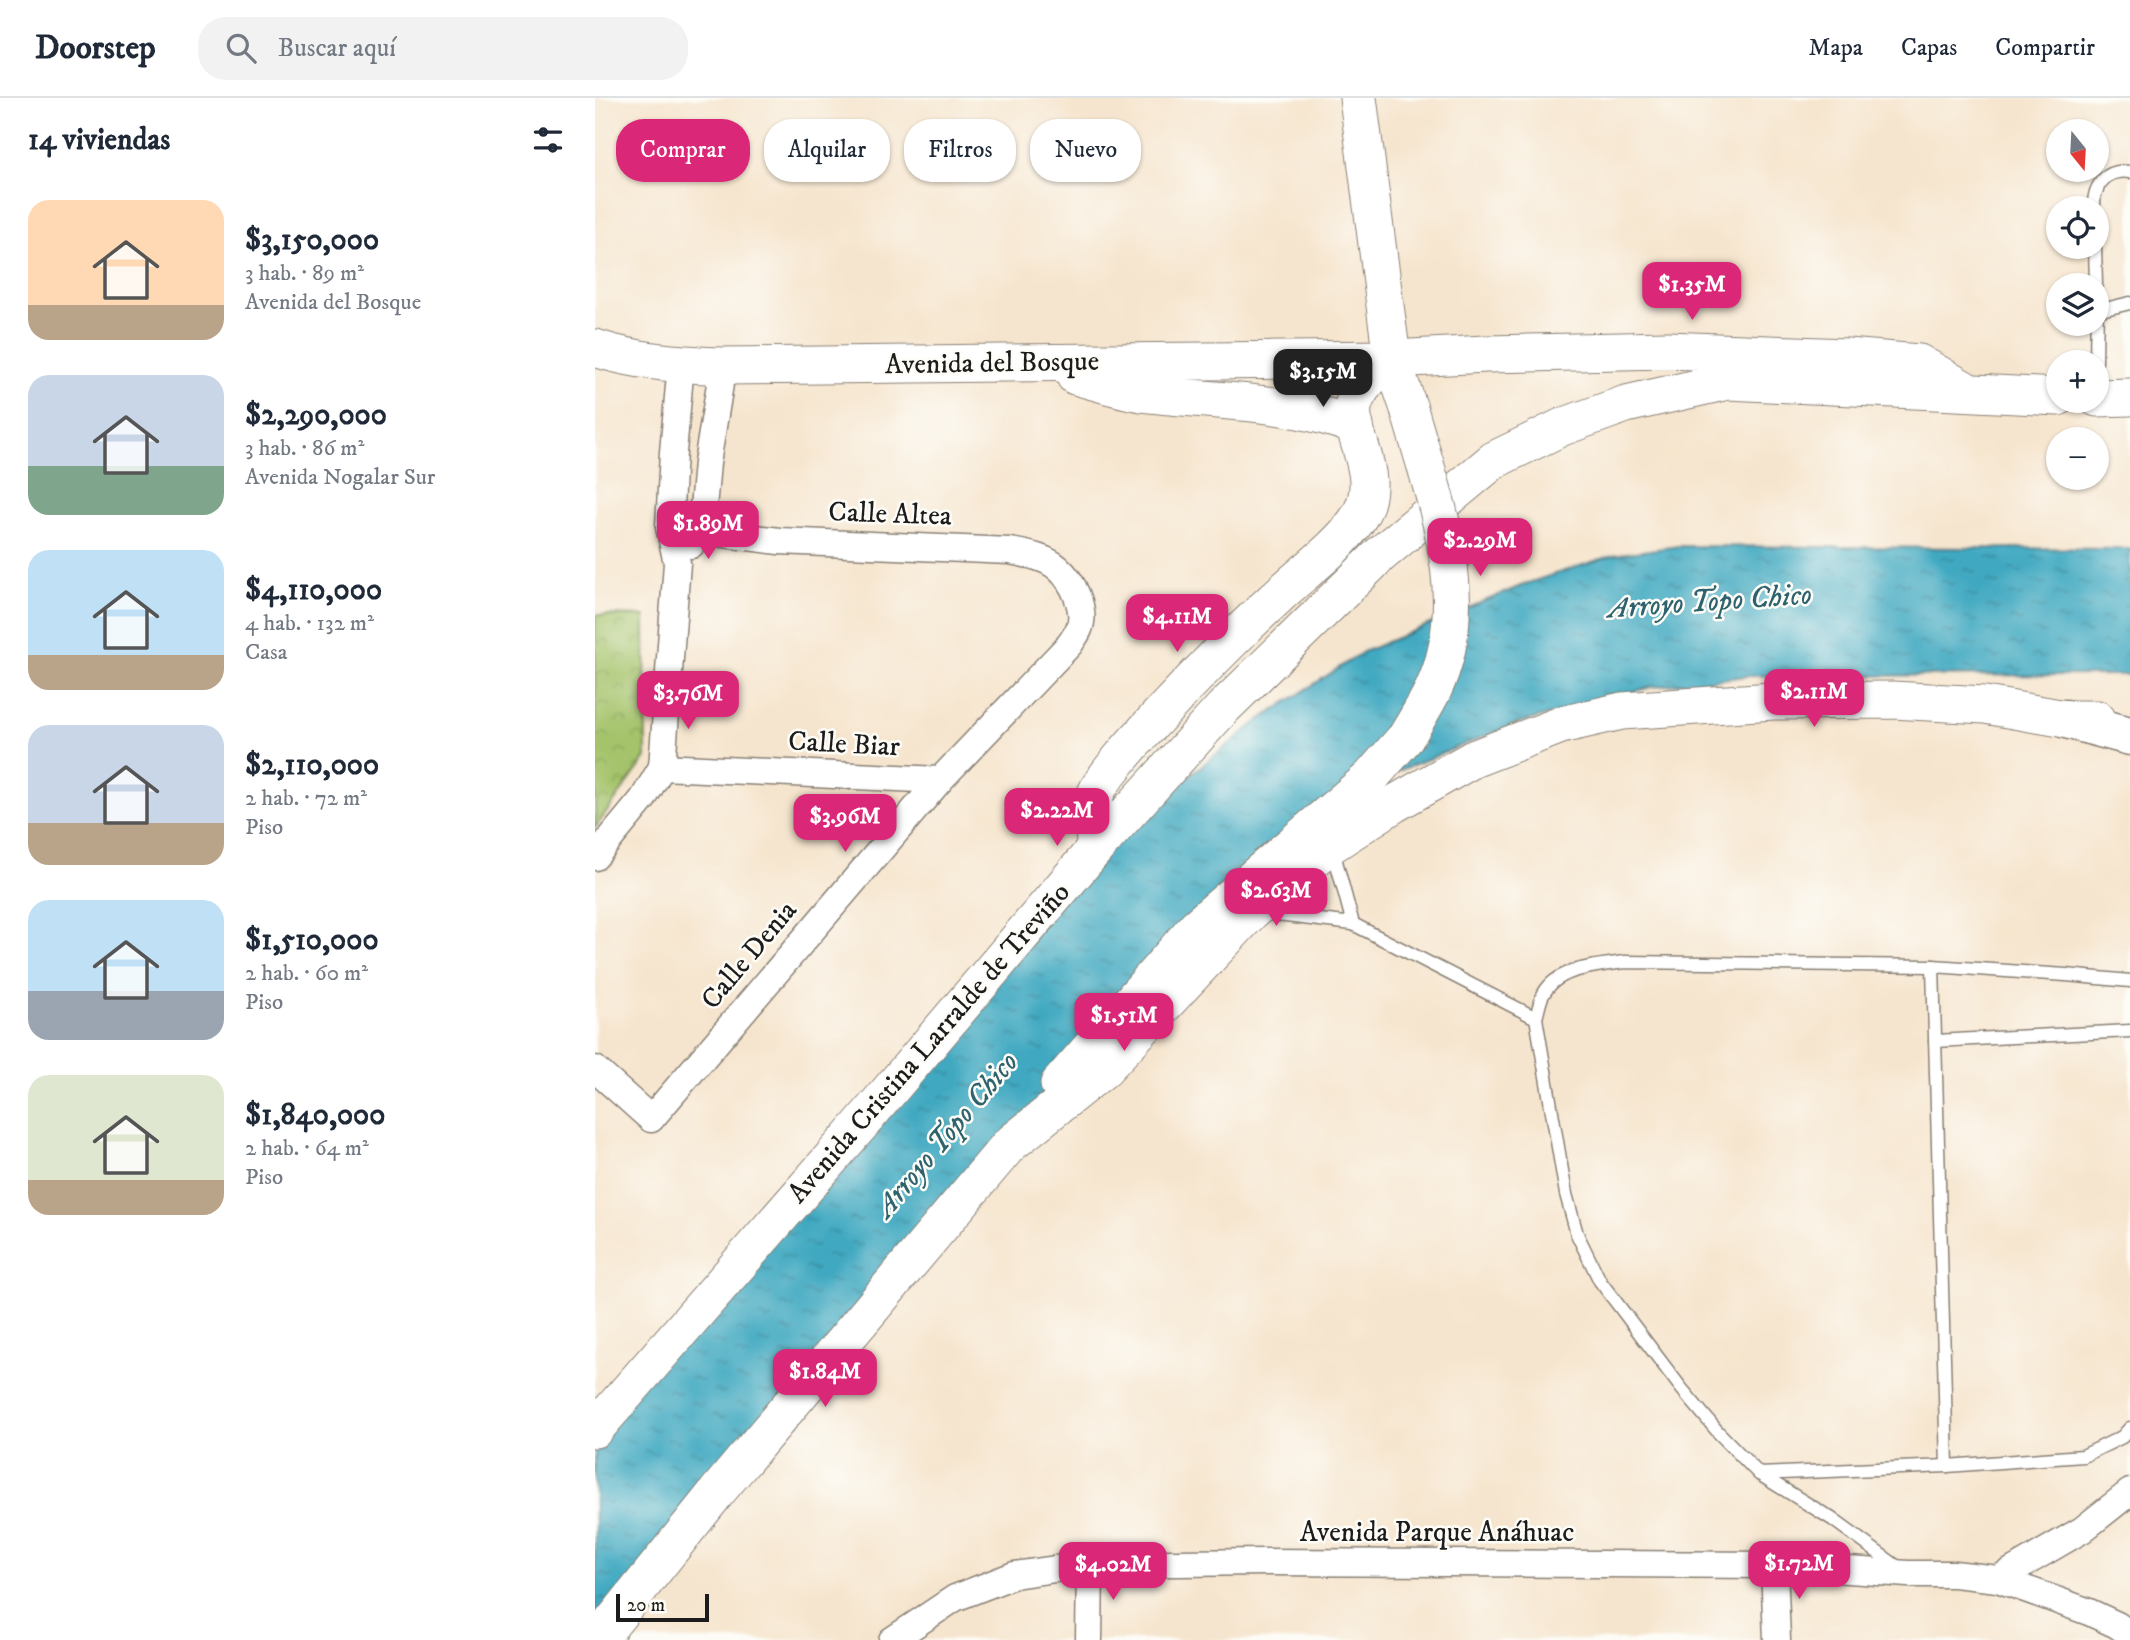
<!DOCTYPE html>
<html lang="es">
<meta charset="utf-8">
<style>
body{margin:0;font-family:"IM FELL DW Pica",serif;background:#f2f2f3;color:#1f2937;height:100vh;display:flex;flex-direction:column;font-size:26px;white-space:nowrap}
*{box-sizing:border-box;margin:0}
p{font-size:23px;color:#747a83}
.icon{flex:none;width:38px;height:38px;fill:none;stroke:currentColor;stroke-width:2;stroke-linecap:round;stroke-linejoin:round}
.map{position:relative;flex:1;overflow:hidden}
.panel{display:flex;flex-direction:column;background:#fff;width:595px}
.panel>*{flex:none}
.guide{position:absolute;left:21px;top:21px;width:665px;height:63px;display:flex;gap:14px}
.needle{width:46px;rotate:162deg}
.tools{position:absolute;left:1451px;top:21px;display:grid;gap:14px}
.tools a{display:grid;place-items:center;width:63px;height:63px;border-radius:50%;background:#fff;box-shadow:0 2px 5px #0004;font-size:35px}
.scale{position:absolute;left:21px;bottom:18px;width:93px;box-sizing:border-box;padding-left:7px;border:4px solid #1c1c1c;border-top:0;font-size:19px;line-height:24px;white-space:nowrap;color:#1c1c1c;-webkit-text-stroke:5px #fdfcf7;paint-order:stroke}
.price{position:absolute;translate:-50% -60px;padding:0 16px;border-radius:14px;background:#db2777;color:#fff;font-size:23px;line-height:46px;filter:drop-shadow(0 2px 4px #0008)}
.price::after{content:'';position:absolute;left:50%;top:42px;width:21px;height:16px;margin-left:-10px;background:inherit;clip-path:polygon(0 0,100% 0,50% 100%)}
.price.active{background:#222;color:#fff}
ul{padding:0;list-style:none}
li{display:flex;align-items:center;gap:21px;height:175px;padding:0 28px}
li span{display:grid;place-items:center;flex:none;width:196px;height:140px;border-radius:21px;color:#555}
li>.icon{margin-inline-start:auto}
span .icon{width:84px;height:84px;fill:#fffc;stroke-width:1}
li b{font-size:30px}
h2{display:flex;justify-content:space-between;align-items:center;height:84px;padding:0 28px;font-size:30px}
.pill{padding:0 24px;border-radius:28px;background:#fff;box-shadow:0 2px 5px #0004;font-size:24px;line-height:63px}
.pill.active{background:#db2777;color:#fff}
header{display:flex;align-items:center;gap:42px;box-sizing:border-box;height:98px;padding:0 35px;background:#fff;border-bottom:2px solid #e0e1e3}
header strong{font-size:33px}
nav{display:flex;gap:38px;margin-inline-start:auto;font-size:24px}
.search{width:490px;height:63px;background:#f2f2f3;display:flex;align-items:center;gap:18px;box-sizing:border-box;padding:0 24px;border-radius:28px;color:#747a83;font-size:26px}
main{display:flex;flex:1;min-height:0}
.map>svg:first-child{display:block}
.park{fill:url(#park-crowns);stroke:#607044;stroke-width:2}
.water{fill:url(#water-ripples);stroke:#2e626e;stroke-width:2}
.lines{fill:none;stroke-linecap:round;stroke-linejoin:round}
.lane-casing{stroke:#898075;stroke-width:15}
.street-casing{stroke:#898075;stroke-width:29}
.secondary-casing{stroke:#898075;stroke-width:39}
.highway-casing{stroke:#898075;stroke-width:41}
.lane{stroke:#fff;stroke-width:12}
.street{stroke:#fff;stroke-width:26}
.secondary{stroke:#fff;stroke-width:37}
.highway{stroke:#fff;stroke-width:38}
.secondary-bridge-casing{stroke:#898075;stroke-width:39;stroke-linecap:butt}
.secondary-bridge{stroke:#fff;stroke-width:37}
.labels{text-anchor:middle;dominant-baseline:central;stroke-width:5;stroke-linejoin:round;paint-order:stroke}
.street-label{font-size:28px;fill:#1c1c1c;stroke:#fdfcf7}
.water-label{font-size:30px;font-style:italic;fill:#2e626e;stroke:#fdfcf7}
</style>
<header>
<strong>Doorstep</strong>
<div class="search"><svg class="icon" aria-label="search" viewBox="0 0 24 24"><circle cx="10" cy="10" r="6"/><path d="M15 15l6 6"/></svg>Buscar aquí</div>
<nav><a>Mapa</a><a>Capas</a><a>Compartir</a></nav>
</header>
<main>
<section class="panel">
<h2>14 viviendas<svg class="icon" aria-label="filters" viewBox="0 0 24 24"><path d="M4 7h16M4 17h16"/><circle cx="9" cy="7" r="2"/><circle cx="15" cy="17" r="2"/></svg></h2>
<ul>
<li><span style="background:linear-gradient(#ffd9b3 75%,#b9a48a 0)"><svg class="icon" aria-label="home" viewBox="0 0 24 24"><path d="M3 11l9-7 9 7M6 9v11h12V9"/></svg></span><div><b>$3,150,000</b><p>3 hab. · 89 m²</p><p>Avenida del Bosque</p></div></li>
<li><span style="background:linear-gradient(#c9d6e8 65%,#7fa58c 0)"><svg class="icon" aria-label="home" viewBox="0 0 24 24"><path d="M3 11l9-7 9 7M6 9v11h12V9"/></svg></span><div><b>$2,290,000</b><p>3 hab. · 86 m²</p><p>Avenida Nogalar Sur</p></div></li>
<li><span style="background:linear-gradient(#bfe0f5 75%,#b9a48a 0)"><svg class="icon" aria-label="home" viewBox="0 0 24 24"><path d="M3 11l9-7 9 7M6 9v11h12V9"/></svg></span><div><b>$4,110,000</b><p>4 hab. · 132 m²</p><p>Casa</p></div></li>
<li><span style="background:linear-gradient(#c9d6e8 70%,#b9a48a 0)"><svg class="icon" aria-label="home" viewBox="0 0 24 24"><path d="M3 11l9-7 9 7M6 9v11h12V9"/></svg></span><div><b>$2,110,000</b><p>2 hab. · 72 m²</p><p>Piso</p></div></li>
<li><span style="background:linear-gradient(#bfe0f5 65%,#9aa5b1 0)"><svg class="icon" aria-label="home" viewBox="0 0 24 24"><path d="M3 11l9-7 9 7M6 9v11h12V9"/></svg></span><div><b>$1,510,000</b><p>2 hab. · 60 m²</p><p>Piso</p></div></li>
<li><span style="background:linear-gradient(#dfe7d0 75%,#b9a48a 0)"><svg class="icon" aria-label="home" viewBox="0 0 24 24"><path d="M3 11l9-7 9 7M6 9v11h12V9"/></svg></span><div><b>$1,840,000</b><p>2 hab. · 64 m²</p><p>Piso</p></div></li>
</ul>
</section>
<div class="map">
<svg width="1535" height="1542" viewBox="0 0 1535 1542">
<defs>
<pattern id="park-crowns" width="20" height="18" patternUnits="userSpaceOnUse" patternTransform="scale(1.75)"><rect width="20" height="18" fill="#a4c36b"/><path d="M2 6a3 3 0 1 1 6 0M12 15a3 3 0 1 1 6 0" fill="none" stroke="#8da75c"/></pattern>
<pattern id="water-ripples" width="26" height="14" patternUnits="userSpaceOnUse" patternTransform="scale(1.75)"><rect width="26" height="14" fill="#41a9c1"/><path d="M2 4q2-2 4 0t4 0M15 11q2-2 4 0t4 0" fill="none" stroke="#36899c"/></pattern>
</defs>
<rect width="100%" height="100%" fill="#fdfcf7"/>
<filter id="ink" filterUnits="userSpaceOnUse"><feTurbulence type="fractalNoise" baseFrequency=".0143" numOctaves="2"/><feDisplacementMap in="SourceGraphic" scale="14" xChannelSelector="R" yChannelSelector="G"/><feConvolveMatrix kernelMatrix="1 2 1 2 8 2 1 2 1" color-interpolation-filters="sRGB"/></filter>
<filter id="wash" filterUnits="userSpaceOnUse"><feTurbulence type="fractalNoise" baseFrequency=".00686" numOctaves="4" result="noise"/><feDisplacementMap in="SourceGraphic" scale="28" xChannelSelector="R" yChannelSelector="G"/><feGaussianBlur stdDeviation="1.57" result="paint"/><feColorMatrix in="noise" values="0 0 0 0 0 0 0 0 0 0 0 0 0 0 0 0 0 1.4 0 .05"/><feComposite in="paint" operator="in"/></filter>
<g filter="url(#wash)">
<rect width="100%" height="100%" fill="#f6e5ce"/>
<polygon class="park" points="0,517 50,518 51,660 0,730"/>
<polygon class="water" points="1084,448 1535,451 1535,577 1152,578 1056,589 921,626 728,703 0,1542 0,1331 500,751 666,621 768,554 933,485 1018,457"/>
</g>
<g filter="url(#ink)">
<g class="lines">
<g class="lane-casing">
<g id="lane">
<path d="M1499,110C1498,88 1511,70 1535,74"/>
<polyline points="1500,149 1501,187"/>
<polyline points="1502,213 1535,205"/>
<polyline points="1501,264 1502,204"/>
<polyline points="738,752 758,826"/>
<polyline points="666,815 758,826 941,920 971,1096 982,1136 1005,1183 1086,1290 1123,1334 1164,1376 1237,1421 1304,1470"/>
<polyline points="1338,868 1352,1368"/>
<path d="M941,920C943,914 944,906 947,899C960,869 1002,868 1030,864L1338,868L1471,877L1535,883"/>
<polyline points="1340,943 1535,933"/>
<polyline points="1164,1376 1352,1368 1488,1358 1527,1339 1535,1330"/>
</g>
</g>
<g class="street-casing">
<g id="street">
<polyline points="96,447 106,433 112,365 128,268"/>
<polyline points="67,669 345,682"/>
<polyline points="0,759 48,701 67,669 82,465 74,429 78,354 86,266"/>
<path d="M0,971L56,1021L345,682L475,546C478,541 482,536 484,531C492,512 478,483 463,470C451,459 431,456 415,453L184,443L74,429"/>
<polyline points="1179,1467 1182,1542"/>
<polyline points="1403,1481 1487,1432 1535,1394"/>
<polyline points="297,1542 360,1500 419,1477 495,1466 670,1464 1179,1467 1313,1476 1359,1476 1403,1481 1494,1514 1522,1527 1535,1536"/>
<polyline points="494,1542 495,1466"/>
</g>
</g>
<g class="secondary-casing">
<g id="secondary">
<polyline points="763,0 797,261 814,311"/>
<path d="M0,250C42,264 84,266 128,268L797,261L891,256L1072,252L1252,259L1324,265L1372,293"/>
<path d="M480,278C504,284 529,293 553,296C623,304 694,302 760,328"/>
<polyline points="1502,300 1535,299"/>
<path d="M500,751C500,735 497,712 500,698C503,685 538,645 548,635C591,588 635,542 682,499C708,474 741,452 762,422C794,376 745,330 761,300C769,283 783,273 797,261"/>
<polyline points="464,986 602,828 775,680 811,639"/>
<polyline points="0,1331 267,1025 500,751 628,610 786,456 899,362 967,329 1031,306 1133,283 1463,299"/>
<polyline points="3,1542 121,1395 414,1047 509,971 656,814 736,747 799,706 878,661 966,627 1027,613 1178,603 1297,602 1390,607 1471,621 1502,621"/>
</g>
</g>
<g class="highway-casing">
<polyline id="highway" points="1471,621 1535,638"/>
</g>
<use href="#lane" class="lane"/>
<use href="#street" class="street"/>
<use href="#secondary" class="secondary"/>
<use href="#highway" class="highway"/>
<g class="secondary-bridge-casing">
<path id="secondary-bridge" d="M811,639C820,624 830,608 838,592C881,501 839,401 814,311"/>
</g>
<use href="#secondary-bridge" class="secondary-bridge"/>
</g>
</g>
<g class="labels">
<g class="street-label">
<text transform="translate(397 265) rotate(-1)">Avenida del Bosque</text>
<text transform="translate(295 416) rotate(2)">Calle Altea</text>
<text transform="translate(249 646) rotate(3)">Calle Biar</text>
<text transform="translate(154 857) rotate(-50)">Calle Denia</text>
<text transform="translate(334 945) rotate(-49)">Avenida Cristina Larralde de Treviño</text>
<text x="842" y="1434">Avenida Parque Anáhuac</text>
</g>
<g class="water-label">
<text transform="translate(1115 504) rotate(-4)">Arroyo Topo Chico</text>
<text transform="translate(352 1037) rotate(-50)">Arroyo Topo Chico</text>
</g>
</g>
</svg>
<div class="tools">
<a><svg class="needle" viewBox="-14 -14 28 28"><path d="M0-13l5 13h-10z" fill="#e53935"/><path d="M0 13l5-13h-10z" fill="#747a83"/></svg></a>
<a><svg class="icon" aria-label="locate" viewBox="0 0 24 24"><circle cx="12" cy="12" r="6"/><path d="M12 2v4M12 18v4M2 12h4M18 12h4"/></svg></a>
<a><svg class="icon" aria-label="layers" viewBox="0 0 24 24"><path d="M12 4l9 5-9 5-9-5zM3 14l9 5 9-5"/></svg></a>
<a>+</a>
<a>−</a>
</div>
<div class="scale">20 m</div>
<b class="price" style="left:1097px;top:224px">$1.35M</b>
<b class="price active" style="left:728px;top:311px">$3.15M</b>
<b class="price" style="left:113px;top:463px">$1.89M</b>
<b class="price" style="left:885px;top:480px">$2.29M</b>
<b class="price" style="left:582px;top:556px">$4.11M</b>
<b class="price" style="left:1219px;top:631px">$2.11M</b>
<b class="price" style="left:93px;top:633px">$3.76M</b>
<b class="price" style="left:462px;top:750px">$2.22M</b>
<b class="price" style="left:250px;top:756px">$3.96M</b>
<b class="price" style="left:681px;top:830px">$2.63M</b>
<b class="price" style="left:529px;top:955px">$1.51M</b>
<b class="price" style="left:230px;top:1311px">$1.84M</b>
<b class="price" style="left:1204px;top:1503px">$1.72M</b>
<b class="price" style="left:518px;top:1504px">$4.02M</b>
<div class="guide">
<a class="pill active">Comprar</a>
<a class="pill">Alquilar</a>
<a class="pill">Filtros</a>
<a class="pill">Nuevo</a>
</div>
</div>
</main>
